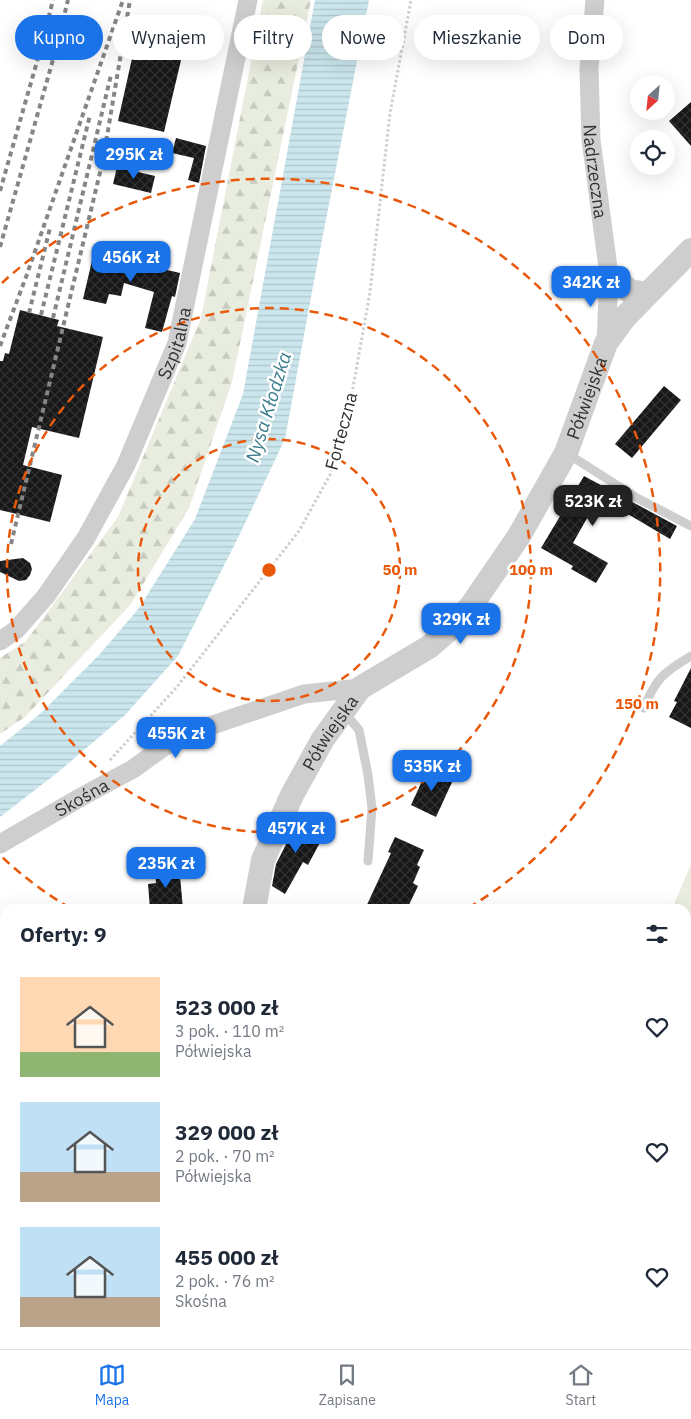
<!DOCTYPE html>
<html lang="pl">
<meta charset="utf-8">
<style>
body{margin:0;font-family:"IBM Plex Sans",sans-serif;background:#f2f2f3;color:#1f2937;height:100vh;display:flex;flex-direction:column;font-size:19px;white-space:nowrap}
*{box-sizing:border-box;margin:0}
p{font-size:16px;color:#747a83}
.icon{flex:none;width:28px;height:28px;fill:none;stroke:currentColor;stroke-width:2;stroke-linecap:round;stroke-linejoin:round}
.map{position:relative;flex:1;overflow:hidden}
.sheet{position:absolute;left:0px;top:904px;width:691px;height:446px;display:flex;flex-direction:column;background:#fff;border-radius:15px 15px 0 0;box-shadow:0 5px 20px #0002}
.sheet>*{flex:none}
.banner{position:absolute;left:15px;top:15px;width:661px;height:45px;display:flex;gap:10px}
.needle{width:32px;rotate:207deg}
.controls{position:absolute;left:630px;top:75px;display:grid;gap:10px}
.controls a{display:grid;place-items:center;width:45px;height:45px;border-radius:50%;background:#fff;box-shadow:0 5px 20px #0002;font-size:25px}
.price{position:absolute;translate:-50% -42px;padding:0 11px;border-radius:10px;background:#1a73e8;color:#fff;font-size:16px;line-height:32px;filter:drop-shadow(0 1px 2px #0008)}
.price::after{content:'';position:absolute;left:50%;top:30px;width:15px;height:11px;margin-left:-8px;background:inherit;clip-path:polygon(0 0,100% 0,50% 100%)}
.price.on{background:#222;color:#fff}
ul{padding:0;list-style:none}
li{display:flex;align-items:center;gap:15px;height:125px;padding:0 20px}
li span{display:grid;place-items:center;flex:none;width:140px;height:100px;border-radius:0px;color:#555}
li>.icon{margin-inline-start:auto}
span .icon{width:60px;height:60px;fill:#fffc;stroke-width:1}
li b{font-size:21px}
h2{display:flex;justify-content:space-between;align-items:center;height:60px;padding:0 20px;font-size:21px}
.chip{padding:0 18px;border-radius:22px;background:#fff;box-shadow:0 5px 20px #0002;font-size:18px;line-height:45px}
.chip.on{background:#1a73e8;color:#fff}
.tabs{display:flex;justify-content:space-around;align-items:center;height:70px;border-top:1px solid #e0e1e3;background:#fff;font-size:14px;color:#747a83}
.tabs a{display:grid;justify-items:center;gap:2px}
.tabs .on{color:#1a73e8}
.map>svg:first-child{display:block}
.grass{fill:#e9eddf}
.forest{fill:url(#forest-firs)}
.water{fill:url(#water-rules)}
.building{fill:url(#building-cross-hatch)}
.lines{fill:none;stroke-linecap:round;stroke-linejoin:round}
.path{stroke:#cecece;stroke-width:3;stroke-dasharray:2.5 2.5;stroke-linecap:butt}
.service{stroke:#cecece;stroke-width:9}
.minor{stroke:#cecece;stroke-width:19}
.tertiary{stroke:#cecece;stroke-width:24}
.rail{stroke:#868686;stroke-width:4;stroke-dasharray:5 4;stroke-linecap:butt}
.ring{fill:none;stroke:#e8590c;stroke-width:2.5;stroke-dasharray:9 6}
.labels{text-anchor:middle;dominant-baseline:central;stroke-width:5;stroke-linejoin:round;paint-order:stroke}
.street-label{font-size:18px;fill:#313131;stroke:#fff}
.water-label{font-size:19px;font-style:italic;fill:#3b7d8d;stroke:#fff}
.centre{fill:#e8590c;stroke:#fff;stroke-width:2.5}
.ring-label{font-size:15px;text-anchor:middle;font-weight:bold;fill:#e8590c;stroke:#fff;stroke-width:5;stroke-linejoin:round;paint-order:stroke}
</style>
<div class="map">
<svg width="691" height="1349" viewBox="0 0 691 1349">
<defs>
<pattern id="forest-firs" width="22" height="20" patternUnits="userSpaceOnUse" patternTransform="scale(1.25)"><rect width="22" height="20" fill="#e9eddf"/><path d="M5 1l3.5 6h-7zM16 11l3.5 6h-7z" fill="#c8ccc0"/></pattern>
<pattern id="water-rules" width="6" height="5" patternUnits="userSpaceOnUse" patternTransform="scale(1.25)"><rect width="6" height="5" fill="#cbe6ed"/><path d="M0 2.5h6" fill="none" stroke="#afc6cc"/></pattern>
<pattern id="building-cross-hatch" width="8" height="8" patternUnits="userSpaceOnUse" patternTransform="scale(1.25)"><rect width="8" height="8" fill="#181818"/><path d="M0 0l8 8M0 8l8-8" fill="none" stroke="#313131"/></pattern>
</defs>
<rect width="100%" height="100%" fill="#fff"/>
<polygon class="grass" points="691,864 691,1142 686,1139 686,909 672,909"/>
<polygon class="forest" points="263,0 311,0 232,382 189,508 131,604 25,717 0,734 0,658 26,641 118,517 201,318"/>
<polygon class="water" points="315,0 369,0 313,286 285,439 238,538 178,656 125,715 57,773 0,817 0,746 41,713 100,654 139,608 195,519 243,394"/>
<g class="building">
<polygon points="135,45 182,56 164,132 118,121"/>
<polygon points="691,102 691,146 669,121"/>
<polygon points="176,138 206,146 199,183 188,180 194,158 172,153"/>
<polygon points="117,167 155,176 151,193 113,184"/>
<polygon points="95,248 130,256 129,261 180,273 175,297 172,296 162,332 145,328 154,292 124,283 121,296 109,294 106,304 83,299"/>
<polygon points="20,310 59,320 57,326 103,337 79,438 32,427 23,465 62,475 50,522 0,510 0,361 3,361 5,353 9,354"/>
<polygon points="664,386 681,400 632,458 615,444"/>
<polygon points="584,476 677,526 670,539 599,497 573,543 608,563 596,583 571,569 573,566 541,548"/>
<polygon points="23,558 30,563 32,569 30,575 26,580 19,581 0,572 0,561"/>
<polygon points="691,668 691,728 669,717 677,702 674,701"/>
<polygon points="428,768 453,780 436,817 411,805"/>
<polygon points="299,819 325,833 308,865 303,862 285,894 272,886 276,864"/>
<polygon points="395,837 424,850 417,865 420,867 413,883 418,886 407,909 365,909 391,853 388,852"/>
<polygon points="179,865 183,909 150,909 148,884 156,883 155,867"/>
</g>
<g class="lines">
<g class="path">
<polyline points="110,760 176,688 299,531 330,475 351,399 370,292 390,113 411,0"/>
<polyline points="0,1123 5,1126"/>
</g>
<g class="service">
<polyline points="568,454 637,498 691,526"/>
<path d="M644,708C656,678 664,672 691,656"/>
<polyline points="344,712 359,730 368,775 372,808 368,861"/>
<polyline points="488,1345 489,1349"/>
<polyline points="642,1345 657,1349"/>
<polyline points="676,1349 691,1346"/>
</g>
<g class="minor">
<path id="s1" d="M595,0L589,69L591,140L609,275L606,343"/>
<path id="s2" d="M0,641L16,630L46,596L86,538L126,465L177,343L248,0"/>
<path id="s3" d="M0,844L83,796L133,769L169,743L189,733L304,694L360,688"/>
<polyline points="606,1345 613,1349"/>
</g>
<g class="tertiary">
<polyline points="609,275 630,291 647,294"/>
<path id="s4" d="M254,909L263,860L292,795L323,739L360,688L429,647L452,627L471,606L519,536L566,453L606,343L625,317L691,250"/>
<polyline points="161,1349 162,1345"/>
</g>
<g class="rail">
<polyline points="0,191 42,44 53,0"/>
<polyline points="0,247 56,49 68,0"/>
<polyline points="29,313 50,228"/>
<polyline points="41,315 90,115"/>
<polyline points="53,318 111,75"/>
<polyline points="0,346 26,277 123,0"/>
<polyline points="11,544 103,160 130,0"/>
</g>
</g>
<g class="ring">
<circle cx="269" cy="570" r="131"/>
<circle cx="269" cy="570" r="262"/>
<path d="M70 908A392 392 0 0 1 2 857M2 283A392 392 0 1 1 468 908"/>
</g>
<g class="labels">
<g class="street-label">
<text stroke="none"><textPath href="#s1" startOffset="172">Nadrzeczna</textPath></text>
<text stroke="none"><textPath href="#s2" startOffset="350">Szpitalna</textPath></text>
<text stroke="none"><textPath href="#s4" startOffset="626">Półwiejska</textPath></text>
<text transform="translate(341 431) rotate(-75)">Forteczna</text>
<text stroke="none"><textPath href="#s4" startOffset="194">Półwiejska</textPath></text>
<text stroke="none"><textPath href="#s3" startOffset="94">Skośna</textPath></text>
</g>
<g class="water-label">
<text transform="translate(268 407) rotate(-73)">Nysa Kłodzka</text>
</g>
</g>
<circle cx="269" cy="570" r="8" class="centre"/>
<g class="ring-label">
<text x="400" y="575">50 m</text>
<text x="531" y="575">100 m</text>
<text x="637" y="709">150 m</text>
</g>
</svg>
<div class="controls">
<a><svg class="needle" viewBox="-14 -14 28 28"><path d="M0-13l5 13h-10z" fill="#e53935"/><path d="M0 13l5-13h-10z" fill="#747a83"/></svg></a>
<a><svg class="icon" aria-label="locate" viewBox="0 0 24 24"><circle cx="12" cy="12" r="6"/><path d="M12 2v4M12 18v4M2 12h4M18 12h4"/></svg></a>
</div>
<b class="price" style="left:134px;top:180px">295K zł</b>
<b class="price" style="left:131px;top:283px">456K zł</b>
<b class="price" style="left:591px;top:308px">342K zł</b>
<b class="price on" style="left:593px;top:527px">523K zł</b>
<b class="price" style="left:461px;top:645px">329K zł</b>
<b class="price" style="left:176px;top:759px">455K zł</b>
<b class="price" style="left:432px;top:792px">535K zł</b>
<b class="price" style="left:296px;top:854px">457K zł</b>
<b class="price" style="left:166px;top:889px">235K zł</b>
<div class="banner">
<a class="chip on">Kupno</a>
<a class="chip">Wynajem</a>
<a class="chip">Filtry</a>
<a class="chip">Nowe</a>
<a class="chip">Mieszkanie</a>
<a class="chip">Dom</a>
</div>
<section class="sheet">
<h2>Oferty: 9<svg class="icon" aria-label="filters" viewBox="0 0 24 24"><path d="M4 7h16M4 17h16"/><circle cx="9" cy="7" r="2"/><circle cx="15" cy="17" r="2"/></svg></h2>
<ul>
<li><span style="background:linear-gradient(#ffd9b3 75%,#8fb573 0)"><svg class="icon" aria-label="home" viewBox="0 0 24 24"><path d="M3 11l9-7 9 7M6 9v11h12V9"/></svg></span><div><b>523 000 zł</b><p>3 pok. · 110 m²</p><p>Półwiejska</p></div><svg class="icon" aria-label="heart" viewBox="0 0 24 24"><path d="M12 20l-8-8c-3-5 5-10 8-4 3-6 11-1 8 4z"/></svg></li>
<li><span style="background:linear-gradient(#bfe0f5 70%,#b9a48a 0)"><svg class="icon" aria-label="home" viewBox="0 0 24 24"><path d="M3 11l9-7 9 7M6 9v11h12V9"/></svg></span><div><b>329 000 zł</b><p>2 pok. · 70 m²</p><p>Półwiejska</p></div><svg class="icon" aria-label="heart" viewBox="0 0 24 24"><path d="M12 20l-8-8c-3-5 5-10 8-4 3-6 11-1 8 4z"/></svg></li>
<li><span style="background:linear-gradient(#bfe0f5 70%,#b9a48a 0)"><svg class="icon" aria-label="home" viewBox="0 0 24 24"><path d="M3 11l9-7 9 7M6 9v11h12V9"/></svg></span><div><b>455 000 zł</b><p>2 pok. · 76 m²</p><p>Skośna</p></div><svg class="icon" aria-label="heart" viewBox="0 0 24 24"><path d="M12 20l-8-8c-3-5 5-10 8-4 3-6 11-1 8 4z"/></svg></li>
</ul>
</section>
</div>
<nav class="tabs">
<a class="on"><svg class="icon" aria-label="map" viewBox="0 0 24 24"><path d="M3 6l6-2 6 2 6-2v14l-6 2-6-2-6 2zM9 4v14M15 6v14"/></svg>Mapa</a>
<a><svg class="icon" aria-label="saved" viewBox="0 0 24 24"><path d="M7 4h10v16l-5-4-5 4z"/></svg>Zapisane</a>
<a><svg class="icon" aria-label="home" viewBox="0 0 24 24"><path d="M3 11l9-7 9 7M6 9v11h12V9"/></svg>Start</a>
</nav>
